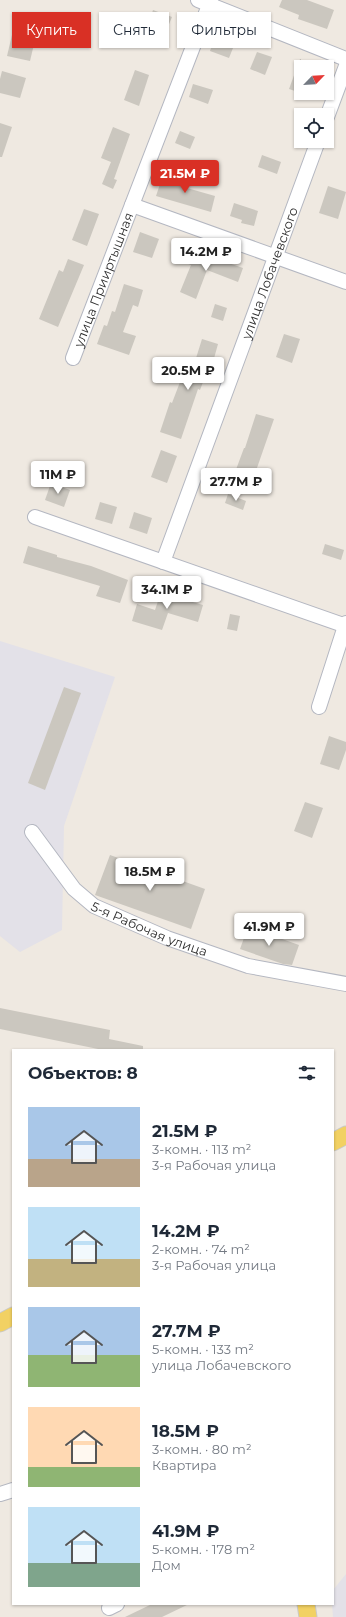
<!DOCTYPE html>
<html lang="ru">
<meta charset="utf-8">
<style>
body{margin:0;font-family:Montserrat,sans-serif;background:#f6f6f7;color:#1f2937;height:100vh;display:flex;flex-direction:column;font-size:15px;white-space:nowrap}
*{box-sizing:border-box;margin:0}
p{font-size:13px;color:#747a83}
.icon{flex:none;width:22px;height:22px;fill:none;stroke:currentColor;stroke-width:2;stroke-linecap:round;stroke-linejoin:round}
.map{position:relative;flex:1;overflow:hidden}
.drawer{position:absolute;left:12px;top:1049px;width:322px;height:556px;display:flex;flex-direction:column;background:#fff;border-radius:0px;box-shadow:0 1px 3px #0004}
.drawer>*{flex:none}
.hud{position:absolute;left:12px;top:12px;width:322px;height:36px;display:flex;gap:8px}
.needle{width:26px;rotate:65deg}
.controls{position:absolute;left:294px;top:60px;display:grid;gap:8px}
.controls a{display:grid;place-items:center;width:40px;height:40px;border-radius:0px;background:#fff;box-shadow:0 1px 3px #0004;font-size:20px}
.price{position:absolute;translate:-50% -34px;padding:0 9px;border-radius:4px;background:#fff;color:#222;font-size:13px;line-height:26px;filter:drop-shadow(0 1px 2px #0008)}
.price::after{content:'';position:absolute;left:50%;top:24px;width:12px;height:9px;margin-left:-6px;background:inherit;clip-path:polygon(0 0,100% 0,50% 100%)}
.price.active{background:#d93025;color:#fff}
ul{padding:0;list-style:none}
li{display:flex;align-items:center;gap:12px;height:100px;padding:0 16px}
li span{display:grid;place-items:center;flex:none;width:112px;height:80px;border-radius:0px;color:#555}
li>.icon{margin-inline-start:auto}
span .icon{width:48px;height:48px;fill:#fffc;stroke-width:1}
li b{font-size:17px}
h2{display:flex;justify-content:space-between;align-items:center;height:48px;padding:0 16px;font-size:17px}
.chip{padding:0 14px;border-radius:0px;background:#fff;box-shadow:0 1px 3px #0004;font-size:14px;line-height:36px}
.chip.active{background:#d93025;color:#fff}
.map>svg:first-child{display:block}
.industrial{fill:#e3e1e8}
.building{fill:#cbc7bf}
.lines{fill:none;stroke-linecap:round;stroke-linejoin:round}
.minor-casing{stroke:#b4b7c1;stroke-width:16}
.major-casing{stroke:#c9c9c9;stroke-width:19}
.minor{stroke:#fff;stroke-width:14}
.major{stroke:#f2d163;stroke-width:17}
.labels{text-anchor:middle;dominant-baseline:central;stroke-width:3;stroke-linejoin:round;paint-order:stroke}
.street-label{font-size:13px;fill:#2e2e2e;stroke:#fff}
</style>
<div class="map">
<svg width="346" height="1617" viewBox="0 0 346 1617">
<rect width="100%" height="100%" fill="#efe9e1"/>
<g class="industrial">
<polygon points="0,641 115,677 64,826 62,930 20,952 0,936"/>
<polygon points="346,1574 346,1617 333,1617 332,1604 333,1604 333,1590"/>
</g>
<g class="building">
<polygon points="282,0 307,0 334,10 327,29 298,19 299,15 279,7"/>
<polygon points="153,10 172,17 167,29 149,22"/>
<polygon points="17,14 40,19 30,61 7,56"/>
<polygon points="215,36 235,43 229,58 210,51"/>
<polygon points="257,52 272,57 265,75 250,69"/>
<polygon points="300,59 301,59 301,93 289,89"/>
<polygon points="135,70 149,75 139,106 124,100"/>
<polygon points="2,71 26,78 20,98 0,93 0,79"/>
<polygon points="193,84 213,90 208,104 189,97"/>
<polygon points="0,123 12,127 2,157 0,157"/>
<polygon points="113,127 130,134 114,179 117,180 113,189 102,184 111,162 101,158"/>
<polygon points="180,131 195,137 190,149 175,143"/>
<polygon points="262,155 281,162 277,174 258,167"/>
<polygon points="180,175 190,178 187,188 215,196 211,212 156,196 162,178 178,182"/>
<polygon points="328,186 346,192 338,219 319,213"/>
<polygon points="234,203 258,211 254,226 241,223 242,220 230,216"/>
<polygon points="84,209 99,214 87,246 72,240"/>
<polygon points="140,232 159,239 152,258 133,252"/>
<polygon points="188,249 243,268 238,282 207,270 196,299 180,292 191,265 183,262"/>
<polygon points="68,259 84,265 58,327 39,319 59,270 63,272"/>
<polygon points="124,284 143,290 138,307 133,305 123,332 136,336 129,355 97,344 104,325 107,326 112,311 115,312"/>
<polygon points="215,304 227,308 223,321 211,317"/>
<polygon points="284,334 300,339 292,363 276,357"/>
<polygon points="202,339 218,344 213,362 211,361 200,390 198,389 181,439 160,432 170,402 172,403 180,382 178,381 183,368 192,371"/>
<polygon points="256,414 274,419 251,485 234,479 234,475 244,448 245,448"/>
<polygon points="161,450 177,456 167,483 151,477"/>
<polygon points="51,483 70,490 64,507 45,500"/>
<polygon points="228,494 246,501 243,510 225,503"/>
<polygon points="100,502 117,507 112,524 95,519"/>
<polygon points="134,512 152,518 147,534 129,528"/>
<polygon points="325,544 344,550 341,560 322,554"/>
<polygon points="28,546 57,555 57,557 91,566 128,580 120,603 96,596 100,586 23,563"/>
<polygon points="164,583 176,587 172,596 203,605 198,622 168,613 162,630 132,621 137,604 155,610"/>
<polygon points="230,614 240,616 237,631 227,629"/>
<polygon points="64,687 81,693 45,790 28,783"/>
<polygon points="329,736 346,742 346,750 339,770 320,764"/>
<polygon points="305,802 323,808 312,838 294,831"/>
<polygon points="110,855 205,889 191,929 95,895"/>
<polygon points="248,927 299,945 292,965 283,964 240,949"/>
<polygon points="0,1008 110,1030 109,1039 143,1046 143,1050 103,1050 0,1029"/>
<polygon points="152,1604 189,1604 162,1617 125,1617"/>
</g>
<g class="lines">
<g class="minor-casing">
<g id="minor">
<polyline points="198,0 346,59"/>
<polyline points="327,117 346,66"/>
<polyline points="132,205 346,282"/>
<path id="s1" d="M73,358L211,0"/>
<polyline points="35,517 346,626"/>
<path id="s2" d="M163,562L318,141"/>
<polyline points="319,707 346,623"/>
<path id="s3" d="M32,832L74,889L94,906L167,938L248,966L346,984"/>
<polyline points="0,1494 13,1490"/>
<polyline points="109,1608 117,1604"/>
</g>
</g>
<g class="major-casing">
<g id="major">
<polyline points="333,1142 346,1135"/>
<polyline points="0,1323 13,1316"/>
<polyline points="306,1604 308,1617"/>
</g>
</g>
<use href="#minor" class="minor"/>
<use href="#major" class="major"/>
</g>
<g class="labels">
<g class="street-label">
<text stroke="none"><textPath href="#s2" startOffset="308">улица Лобачевского</textPath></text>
<text stroke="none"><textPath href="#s1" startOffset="84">улица Прииртышная</textPath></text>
<text stroke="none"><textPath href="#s3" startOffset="157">5-я Рабочая улица</textPath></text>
</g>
</g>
</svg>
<div class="controls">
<a><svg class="needle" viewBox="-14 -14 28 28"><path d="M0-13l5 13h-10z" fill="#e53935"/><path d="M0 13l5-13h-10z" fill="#747a83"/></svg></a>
<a><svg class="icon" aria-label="locate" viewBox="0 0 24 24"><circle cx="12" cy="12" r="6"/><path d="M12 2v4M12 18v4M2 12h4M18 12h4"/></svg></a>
</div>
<b class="price active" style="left:185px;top:194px">21.5M ₽</b>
<b class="price" style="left:206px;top:272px">14.2M ₽</b>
<b class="price" style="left:188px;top:391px">20.5M ₽</b>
<b class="price" style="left:58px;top:495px">11M ₽</b>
<b class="price" style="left:236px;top:502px">27.7M ₽</b>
<b class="price" style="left:167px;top:610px">34.1M ₽</b>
<b class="price" style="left:150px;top:892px">18.5M ₽</b>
<b class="price" style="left:269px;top:947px">41.9M ₽</b>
<div class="hud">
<a class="chip active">Купить</a>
<a class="chip">Снять</a>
<a class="chip">Фильтры</a>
</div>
<section class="drawer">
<h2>Объектов: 8<svg class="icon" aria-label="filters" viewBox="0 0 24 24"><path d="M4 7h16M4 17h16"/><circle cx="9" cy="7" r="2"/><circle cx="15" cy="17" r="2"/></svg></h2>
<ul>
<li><span style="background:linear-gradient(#a9c7e8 65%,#b9a48a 0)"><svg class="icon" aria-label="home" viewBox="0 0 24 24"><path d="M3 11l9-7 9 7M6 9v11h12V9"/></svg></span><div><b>21.5M ₽</b><p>3-комн. · 113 m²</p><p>3-я Рабочая улица</p></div></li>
<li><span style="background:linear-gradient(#bfe0f5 65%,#c2b280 0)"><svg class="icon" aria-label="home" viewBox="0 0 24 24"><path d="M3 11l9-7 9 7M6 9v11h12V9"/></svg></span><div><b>14.2M ₽</b><p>2-комн. · 74 m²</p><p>3-я Рабочая улица</p></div></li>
<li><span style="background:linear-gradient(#a9c7e8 60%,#8fb573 0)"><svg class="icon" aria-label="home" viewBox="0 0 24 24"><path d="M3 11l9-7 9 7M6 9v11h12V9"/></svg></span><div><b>27.7M ₽</b><p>5-комн. · 133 m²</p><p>улица Лобачевского</p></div></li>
<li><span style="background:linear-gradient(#ffd9b3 75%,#8fb573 0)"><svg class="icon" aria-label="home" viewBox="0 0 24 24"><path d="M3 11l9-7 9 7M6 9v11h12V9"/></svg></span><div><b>18.5M ₽</b><p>3-комн. · 80 m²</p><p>Квартира</p></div></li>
<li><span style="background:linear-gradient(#bfe0f5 70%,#7fa58c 0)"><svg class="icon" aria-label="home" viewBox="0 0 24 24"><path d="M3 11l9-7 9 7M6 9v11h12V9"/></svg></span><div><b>41.9M ₽</b><p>5-комн. · 178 m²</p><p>Дом</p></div></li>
</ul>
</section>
</div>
